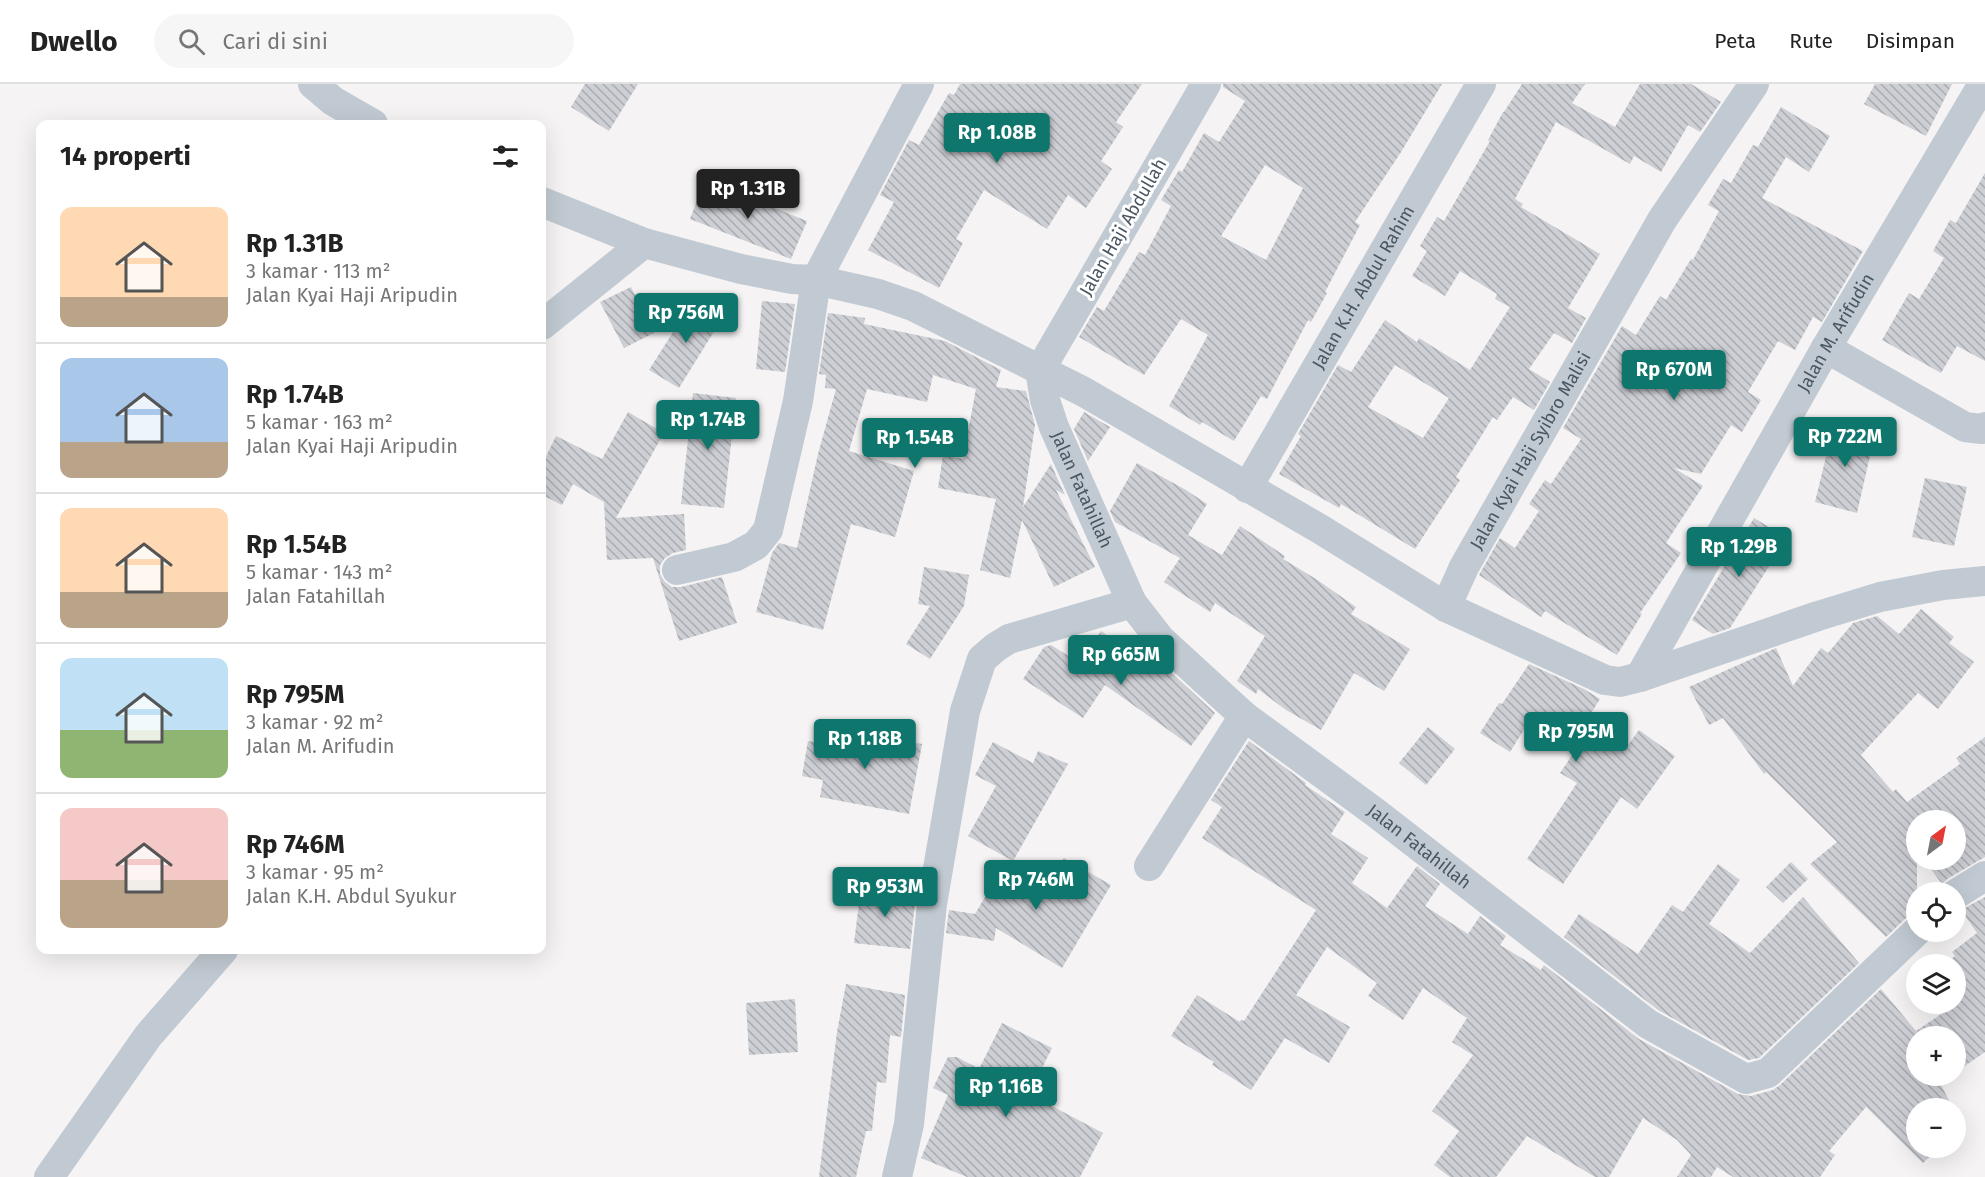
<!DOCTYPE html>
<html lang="id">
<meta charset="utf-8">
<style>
body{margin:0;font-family:"Fira Sans",sans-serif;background:#f6f6f6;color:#222;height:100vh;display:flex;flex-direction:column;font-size:22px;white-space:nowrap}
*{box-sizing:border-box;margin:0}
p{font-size:20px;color:#767676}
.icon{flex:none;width:33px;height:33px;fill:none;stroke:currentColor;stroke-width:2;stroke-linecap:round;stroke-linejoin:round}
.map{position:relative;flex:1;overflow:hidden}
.drawer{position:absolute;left:36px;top:36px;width:510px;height:834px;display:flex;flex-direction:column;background:#fff;border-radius:12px;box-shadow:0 6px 24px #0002}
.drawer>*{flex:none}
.needle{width:39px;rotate:32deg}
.tools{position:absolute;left:1906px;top:726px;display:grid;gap:12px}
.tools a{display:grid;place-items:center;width:60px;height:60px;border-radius:50%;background:#fff;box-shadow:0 6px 24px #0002;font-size:30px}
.price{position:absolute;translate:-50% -51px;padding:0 14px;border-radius:6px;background:#0f766e;color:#fff;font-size:20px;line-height:39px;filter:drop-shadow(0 2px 3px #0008)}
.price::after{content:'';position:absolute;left:50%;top:36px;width:18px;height:14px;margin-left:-9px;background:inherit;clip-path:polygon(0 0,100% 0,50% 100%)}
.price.current{background:#222;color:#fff}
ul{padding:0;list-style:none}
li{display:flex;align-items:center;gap:18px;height:150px;padding:0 24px}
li+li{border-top:2px solid #e0e0e0}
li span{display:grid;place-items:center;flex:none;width:168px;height:120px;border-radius:12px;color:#555}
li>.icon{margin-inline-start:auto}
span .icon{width:72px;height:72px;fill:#fffc;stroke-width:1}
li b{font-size:26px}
h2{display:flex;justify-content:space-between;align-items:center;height:72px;padding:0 24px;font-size:26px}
header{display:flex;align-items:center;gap:36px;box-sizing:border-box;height:84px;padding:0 30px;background:#fff;border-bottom:2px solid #e0e0e0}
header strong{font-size:28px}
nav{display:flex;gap:33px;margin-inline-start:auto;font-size:21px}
.search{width:420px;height:54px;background:#f6f6f6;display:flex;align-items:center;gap:15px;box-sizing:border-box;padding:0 21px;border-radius:33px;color:#767676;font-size:22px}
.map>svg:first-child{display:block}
.building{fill:url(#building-back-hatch);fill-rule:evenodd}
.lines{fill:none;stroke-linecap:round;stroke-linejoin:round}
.minor{stroke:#c1cad2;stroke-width:30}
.labels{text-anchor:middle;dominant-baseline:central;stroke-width:6;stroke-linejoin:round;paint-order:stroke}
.street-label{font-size:18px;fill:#4a5661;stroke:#fff}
</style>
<header>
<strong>Dwello</strong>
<div class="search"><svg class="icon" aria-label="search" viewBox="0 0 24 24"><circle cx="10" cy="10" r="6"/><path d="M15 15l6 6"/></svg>Cari di sini</div>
<nav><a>Peta</a><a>Rute</a><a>Disimpan</a></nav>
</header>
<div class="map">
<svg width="1985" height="1093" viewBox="0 0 1985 1093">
<defs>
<pattern id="building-back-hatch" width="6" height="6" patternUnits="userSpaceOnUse" patternTransform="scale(1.5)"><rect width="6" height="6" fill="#cdcfd5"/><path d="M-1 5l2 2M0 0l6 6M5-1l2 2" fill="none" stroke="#a8abb0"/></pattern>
</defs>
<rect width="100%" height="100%" fill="#f5f3f3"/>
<g class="building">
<polygon points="585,0 638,0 609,47 571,23"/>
<polygon points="960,0 1142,0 1116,38 1123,43 1101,77 1112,85 1086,124 1068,111 1047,145 984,106 956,155 963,159 939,204 868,166 894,118 880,111 909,56 919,61 949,9 954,11"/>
<path d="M1223,0H1442L1401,68L1355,138L1360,141L1325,208L1327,209L1311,238L1308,236L1267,315L1261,312L1234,357L1202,338L1200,341L1169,322L1208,251L1181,235L1144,291L1079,253L1097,223L1104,227L1139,168L1145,171L1171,122L1161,116L1179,86L1182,88L1204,49L1219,58L1245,17L1223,3ZM1265,81L1303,104L1266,176L1221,152Z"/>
<path d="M1522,0H1585L1572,19L1615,43L1640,0H1691L1721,18L1700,48L1688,41L1661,88L1634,72L1630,80L1556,38L1515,115L1523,120L1521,123L1600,170L1568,224L1586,234L1572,259L1554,249L1529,285L1550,298L1534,326L1513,313L1497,336L1493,333L1456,393L1460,396L1415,465L1341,420L1339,424L1279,390L1301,352L1298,350L1338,281L1351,288L1385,236L1417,258L1419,254L1470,286L1510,223L1495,215L1497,210L1460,187L1445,212L1412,192L1427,167L1420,162L1437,133L1444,137L1490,57L1488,56L1503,28H1504ZM1395,281L1449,314L1423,354L1368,323Z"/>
<polygon points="1875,0 1952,0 1926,52 1864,20"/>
<polygon points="1781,23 1830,52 1809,88 1786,73 1762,114 1863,167 1822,238 1813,233 1795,266 1778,257 1748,308 1761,316 1742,348 1731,341 1701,390 1674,384 1703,402 1666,459 1681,469 1640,529 1642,530 1617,571 1545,527 1541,533 1479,491 1500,454 1515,464 1539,427 1529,420 1545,396 1551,400 1581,355 1563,344 1622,242 1636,251 1660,212 1666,216 1691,175 1693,176 1719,127 1708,121 1723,95 1731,99 1753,61 1758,63"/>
<polygon points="1985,89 1985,277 1957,262 1941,289 1882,256 1909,209 1919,215 1944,174 1933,167 1950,136 1956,139"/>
<polygon points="705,96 807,137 791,175 690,135"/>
<polygon points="631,203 654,249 624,264 600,218"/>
<polygon points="694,215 723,233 679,304 649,286"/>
<polygon points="762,217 795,220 785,288 756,285"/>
<polygon points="828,229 865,234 864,240 945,257 1001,286 996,303 1026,307 1035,341 1023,423 1051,380 1065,411 1056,406 1095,483 1054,503 1022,436 1010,494 980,486 996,415 938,404 943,371 963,375 976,305 933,291 927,318 867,305 849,367 914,387 895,453 851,440 823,546 756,528 772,469 779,459 797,464 818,370 836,305 825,304 826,291 819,290"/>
<polygon points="693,309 736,314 724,424 681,420"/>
<polygon points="628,328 664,349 616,434 684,430 686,466 673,469 665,474 660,481 660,490 665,498 672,503 681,503 722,493 737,539 679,557 653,474 607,476 604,418 573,400 562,421 542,411 542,381 556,352 602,375"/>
<polygon points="1084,328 1110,343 1088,377 1074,345"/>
<polygon points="1834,340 1875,350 1857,429 1815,418"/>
<polygon points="1137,379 1186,406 1207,420 1188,451 1222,471 1240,442 1285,472 1283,475 1316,495 1356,523 1351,530 1410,565 1384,607 1354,589 1321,646 1286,626 1258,605 1256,610 1237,597 1265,552 1215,519 1210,528 1164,498 1180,474 1115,438 1110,427"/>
<polygon points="1925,394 1967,403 1954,462 1912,453"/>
<polygon points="1754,434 1787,454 1730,544 1713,550 1692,536"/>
<polygon points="924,483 969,491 964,522 930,575 906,560 930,522 918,520"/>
<polygon points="1921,525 1954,553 1949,559 1974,578 1938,625 1918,609 1861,671 1893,708 1896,705 1907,718 1960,680 1956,674 1985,653 1985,773 1947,795 1942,800 1924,776 1956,776 1956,736 1917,736 1917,830 1906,834 1886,853 1810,780 1837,758 1766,688 1764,690 1723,634 1709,641 1689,603 1776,564 1793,602 1821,564 1828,569 1853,539 1877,532 1899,550"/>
<polygon points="1101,547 1154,584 1159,577 1215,629 1191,662 1105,601 1083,634 1023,595 1044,563 1051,561 1097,590 1086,568"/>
<polygon points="1529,580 1584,605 1600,615 1586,637 1626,664 1639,646 1675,672 1637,725 1621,713 1563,800 1527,775 1577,699 1560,689 1573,670 1527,641 1510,668 1480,649 1499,619 1502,620"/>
<polygon points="1428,643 1455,665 1426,701 1399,679"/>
<polygon points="832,644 922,660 909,730 820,713 823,696 802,692 808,657 829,661"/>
<polygon points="1249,657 1306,699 1305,701 1345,728 1331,750 1368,774 1352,799 1387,824 1417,782 1440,800 1425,822 1468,850 1480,832 1506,852 1500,861 1541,886 1544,881 1639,955 1738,1010 1751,1012 1773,1006 1780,1001 1881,905 1916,947 1956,920 1956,880 1946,880 1955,872 1952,868 1977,849 1961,826 1985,813 1985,968 1956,988 1956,952 1917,952 1917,992 1951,992 1940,999 1953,1024 1917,1024 1917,1064 1939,1064 1923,1079 1866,1023 1829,1067 1835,1071 1820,1093 1733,1093 1717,1083 1711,1093 1677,1093 1691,1071 1677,1056 1643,1034 1609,1093 1595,1093 1527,1052 1496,1093 1450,1093 1434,1081 1459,1047 1432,1027 1473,971 1452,958 1467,934 1423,904 1403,936 1368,912 1377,899 1327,863 1296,911 1350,943 1329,979 1285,954 1251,1006 1212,981 1214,978 1171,952 1197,911 1240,938 1241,936 1244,937 1316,826 1202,754 1222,723 1211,716"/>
<polygon points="993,658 1033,679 1038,667 1068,680 1013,777 968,752 996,702 975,691"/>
<polygon points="1064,774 1111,801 1062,884 996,844 994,857 946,849 949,826 975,830 1005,779 1006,782 1046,806"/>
<polygon points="1791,778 1808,795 1783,819 1766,803"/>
<polygon points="1718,780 1740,796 1709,840 1750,869 1803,813 1859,879 1759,974 1748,976 1658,926 1564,853 1579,830 1638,870 1672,821 1683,828"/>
<polygon points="861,803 916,809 910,865 854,859"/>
<polygon points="846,900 905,911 901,953 890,951 886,999 877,998 872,1047 866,1047 856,1093 819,1093 837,948"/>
<polygon points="795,915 798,968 749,971 746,919"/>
<polygon points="1002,939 1052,964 1029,1010 1103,1049 1080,1093 967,1093 921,1074 948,1011 933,1004 948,973 957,973 979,985"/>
</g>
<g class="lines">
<g class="minor">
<polyline points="313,0 333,17 373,40"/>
<path id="s1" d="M1206,0L1040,286L1045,316L1054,343L1132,519L1160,555L1244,632L1376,729L1648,940L1746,995L1768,989L1917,847"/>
<polyline points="542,118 644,159 741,185 792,195 816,196 878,210 913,222 1084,308 1320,445 1446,523 1605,596 1620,598 1640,593 1818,532 1880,513 1943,501 1985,497"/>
<polyline points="542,241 644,159"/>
<polyline points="1826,264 1965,343 1982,345 1985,343"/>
<path id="s2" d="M1247,404L1481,0"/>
<polyline points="677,486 734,473 756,461 768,446 798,317 816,196 919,0"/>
<path id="s3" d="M1446,523L1464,483L1662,136L1754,0"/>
<path id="s4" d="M1640,593L1826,264L1983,0"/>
<polyline points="1149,782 1244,632"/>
<polyline points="1956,810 1985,792"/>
<polyline points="49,1093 148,952 223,866"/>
<polyline points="897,1093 909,1040 932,820 965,627 982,575 996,563 1009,555 1132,519"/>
</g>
</g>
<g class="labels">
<g class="street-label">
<text transform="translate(1123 143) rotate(-60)">Jalan Haji Abdullah</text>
<text stroke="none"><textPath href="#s2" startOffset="232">Jalan K.H. Abdul Rahim</textPath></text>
<text stroke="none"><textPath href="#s4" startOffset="396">Jalan M. Arifudin</textPath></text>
<text stroke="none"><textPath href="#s3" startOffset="178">Jalan Kyai Haji Syibro Malisi</textPath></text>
<text stroke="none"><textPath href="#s1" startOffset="458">Jalan Fatahillah</textPath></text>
<text stroke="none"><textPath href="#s1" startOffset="960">Jalan Fatahillah</textPath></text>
</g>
</g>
</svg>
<div class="tools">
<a><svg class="needle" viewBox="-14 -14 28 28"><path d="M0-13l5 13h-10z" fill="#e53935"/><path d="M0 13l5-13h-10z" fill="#767676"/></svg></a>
<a><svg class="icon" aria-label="locate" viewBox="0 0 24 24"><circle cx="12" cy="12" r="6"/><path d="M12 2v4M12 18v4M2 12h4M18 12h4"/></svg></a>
<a><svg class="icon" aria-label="layers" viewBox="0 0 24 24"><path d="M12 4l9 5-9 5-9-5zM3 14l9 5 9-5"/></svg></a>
<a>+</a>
<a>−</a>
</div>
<b class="price" style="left:997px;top:80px">Rp 1.08B</b>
<b class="price current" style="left:748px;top:136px">Rp 1.31B</b>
<b class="price" style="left:686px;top:260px">Rp 756M</b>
<b class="price" style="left:1674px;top:317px">Rp 670M</b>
<b class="price" style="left:708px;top:367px">Rp 1.74B</b>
<b class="price" style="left:1845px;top:384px">Rp 722M</b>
<b class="price" style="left:915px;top:385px">Rp 1.54B</b>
<b class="price" style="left:1739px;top:494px">Rp 1.29B</b>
<b class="price" style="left:1121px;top:602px">Rp 665M</b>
<b class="price" style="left:1576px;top:679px">Rp 795M</b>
<b class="price" style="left:865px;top:686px">Rp 1.18B</b>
<b class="price" style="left:1036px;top:827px">Rp 746M</b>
<b class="price" style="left:885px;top:834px">Rp 953M</b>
<b class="price" style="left:1006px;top:1034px">Rp 1.16B</b>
<section class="drawer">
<h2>14 properti<svg class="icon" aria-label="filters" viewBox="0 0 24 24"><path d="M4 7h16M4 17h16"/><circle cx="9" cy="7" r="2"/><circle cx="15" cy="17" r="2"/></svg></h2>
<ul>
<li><span style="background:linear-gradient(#ffd9b3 75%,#b9a48a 0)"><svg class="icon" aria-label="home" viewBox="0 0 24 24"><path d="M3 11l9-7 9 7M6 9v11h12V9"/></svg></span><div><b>Rp 1.31B</b><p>3 kamar · 113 m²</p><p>Jalan Kyai Haji Aripudin</p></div></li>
<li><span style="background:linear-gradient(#a9c7e8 70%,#b9a48a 0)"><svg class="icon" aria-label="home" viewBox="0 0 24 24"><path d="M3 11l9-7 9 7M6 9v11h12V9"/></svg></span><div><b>Rp 1.74B</b><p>5 kamar · 163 m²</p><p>Jalan Kyai Haji Aripudin</p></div></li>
<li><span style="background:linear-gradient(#ffd9b3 70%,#b9a48a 0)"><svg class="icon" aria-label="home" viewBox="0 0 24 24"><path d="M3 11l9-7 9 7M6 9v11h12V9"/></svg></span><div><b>Rp 1.54B</b><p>5 kamar · 143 m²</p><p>Jalan Fatahillah</p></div></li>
<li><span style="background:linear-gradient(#bfe0f5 60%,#8fb573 0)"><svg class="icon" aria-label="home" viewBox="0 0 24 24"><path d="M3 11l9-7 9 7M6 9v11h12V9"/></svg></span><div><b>Rp 795M</b><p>3 kamar · 92 m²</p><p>Jalan M. Arifudin</p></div></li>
<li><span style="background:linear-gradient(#f6c9c9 60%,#b9a48a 0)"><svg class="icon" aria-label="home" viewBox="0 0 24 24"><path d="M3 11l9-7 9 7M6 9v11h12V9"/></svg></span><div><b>Rp 746M</b><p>3 kamar · 95 m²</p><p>Jalan K.H. Abdul Syukur</p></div></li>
</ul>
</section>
</div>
